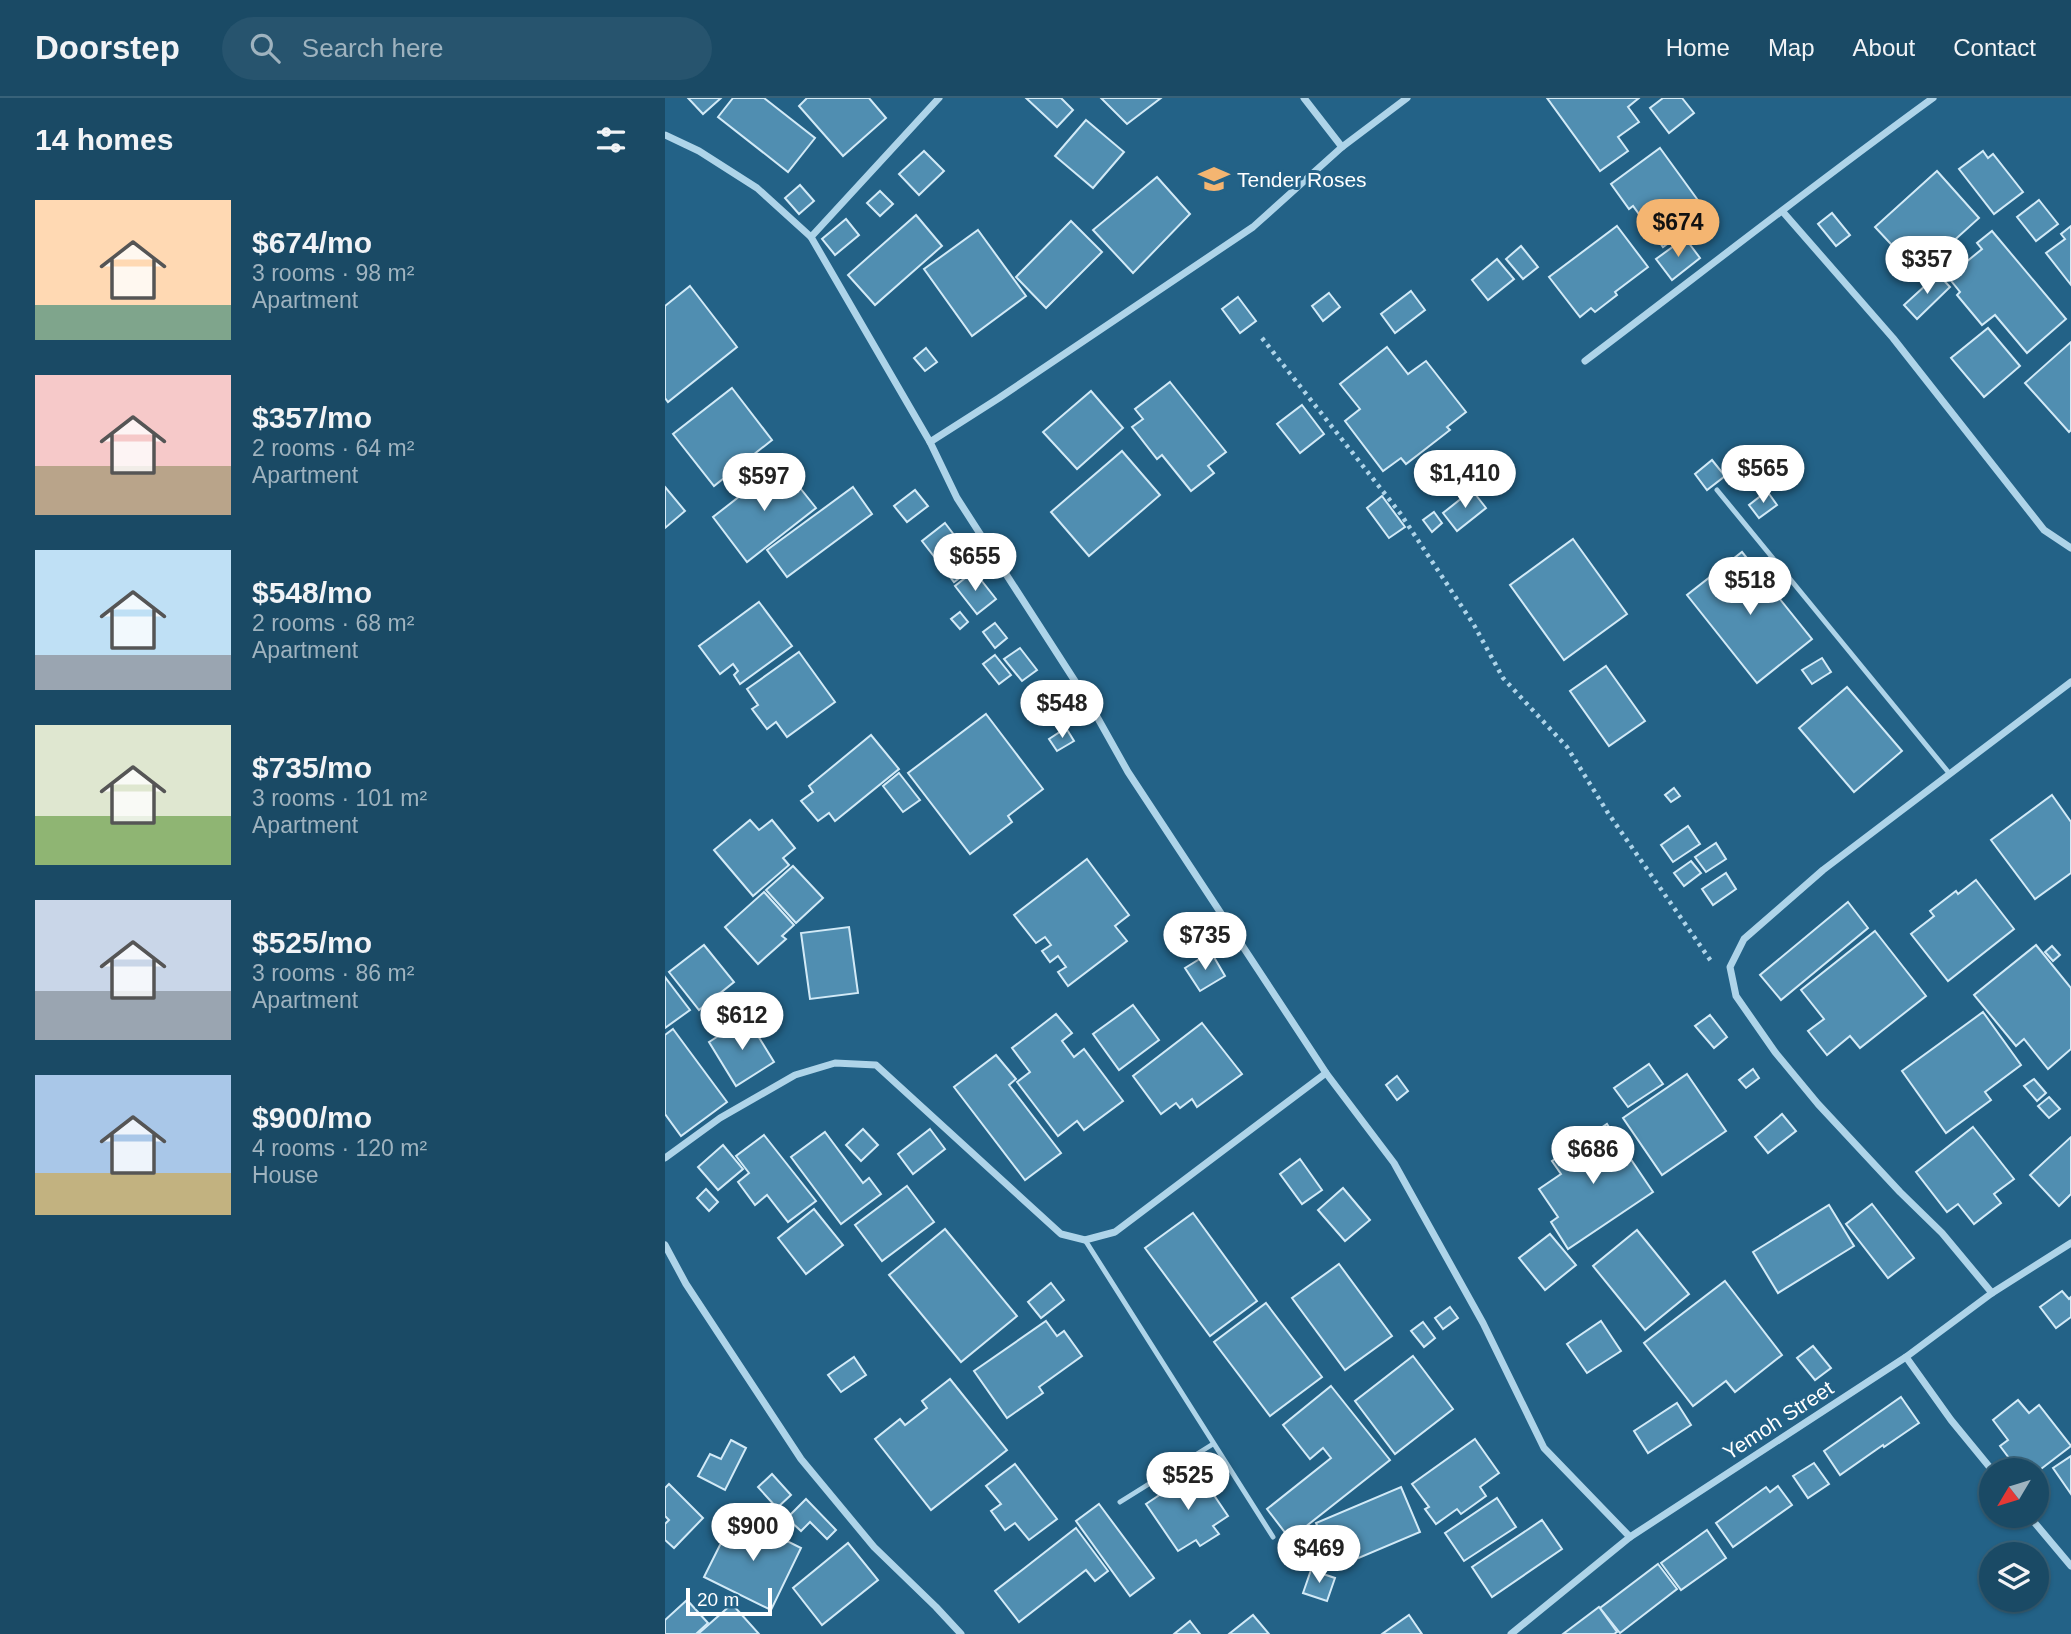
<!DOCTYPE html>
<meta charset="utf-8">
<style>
body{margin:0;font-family:Arial,sans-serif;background:#27546e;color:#f1f3f6;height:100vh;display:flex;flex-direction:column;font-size:26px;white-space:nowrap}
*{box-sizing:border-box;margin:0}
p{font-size:23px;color:#9fb3bf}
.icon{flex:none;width:38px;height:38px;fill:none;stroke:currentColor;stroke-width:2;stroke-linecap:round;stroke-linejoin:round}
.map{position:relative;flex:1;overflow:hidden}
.details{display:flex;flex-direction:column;background:#1a4a65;width:665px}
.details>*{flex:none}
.needle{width:46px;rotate:232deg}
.tools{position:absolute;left:1314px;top:1360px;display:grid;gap:14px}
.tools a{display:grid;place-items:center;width:70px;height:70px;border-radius:50%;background:#1a4a65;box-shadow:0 2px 5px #0004,0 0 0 2px #386279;font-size:35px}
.scale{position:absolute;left:21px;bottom:18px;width:86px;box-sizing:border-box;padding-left:7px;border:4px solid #fff;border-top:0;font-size:19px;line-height:24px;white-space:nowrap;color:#fff;-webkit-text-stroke:5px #236287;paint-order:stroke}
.price{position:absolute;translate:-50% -60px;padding:0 16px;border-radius:24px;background:#fff;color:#222;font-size:23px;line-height:46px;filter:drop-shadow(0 2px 4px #0008)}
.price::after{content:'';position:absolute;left:50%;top:42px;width:21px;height:16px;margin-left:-10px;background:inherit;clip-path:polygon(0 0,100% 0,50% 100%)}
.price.active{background:#f4b571;color:#111}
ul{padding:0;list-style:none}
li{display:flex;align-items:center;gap:21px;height:175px;padding:0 35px}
li span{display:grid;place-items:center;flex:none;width:196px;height:140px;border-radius:0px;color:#555}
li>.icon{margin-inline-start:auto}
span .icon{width:84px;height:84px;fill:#fffc;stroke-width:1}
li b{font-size:30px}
h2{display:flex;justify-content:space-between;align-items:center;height:84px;padding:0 35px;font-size:30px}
header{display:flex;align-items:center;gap:42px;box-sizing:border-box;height:98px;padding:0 35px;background:#1a4a65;border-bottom:2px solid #386279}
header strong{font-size:33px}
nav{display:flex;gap:38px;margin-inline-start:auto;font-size:24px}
.search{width:490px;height:63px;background:#27546e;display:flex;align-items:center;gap:18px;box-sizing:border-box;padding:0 24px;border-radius:38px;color:#9fb3bf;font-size:26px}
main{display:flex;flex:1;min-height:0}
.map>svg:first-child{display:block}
.building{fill:#508eb1;stroke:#d2eaf7;stroke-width:2}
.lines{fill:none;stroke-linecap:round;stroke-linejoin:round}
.path{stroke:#aed4e9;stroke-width:4.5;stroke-dasharray:3.5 5;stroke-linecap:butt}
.service{stroke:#aed4e9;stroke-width:5}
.minor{stroke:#aed4e9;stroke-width:7}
.labels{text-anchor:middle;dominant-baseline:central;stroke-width:6;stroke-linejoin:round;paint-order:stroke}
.poi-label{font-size:21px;fill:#fff;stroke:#236287;text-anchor:start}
.street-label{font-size:21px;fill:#fff;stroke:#236287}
</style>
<header>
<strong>Doorstep</strong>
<div class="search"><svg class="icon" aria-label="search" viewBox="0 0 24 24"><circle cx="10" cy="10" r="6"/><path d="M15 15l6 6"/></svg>Search here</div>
<nav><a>Home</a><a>Map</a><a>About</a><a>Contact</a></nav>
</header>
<main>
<section class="details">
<h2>14 homes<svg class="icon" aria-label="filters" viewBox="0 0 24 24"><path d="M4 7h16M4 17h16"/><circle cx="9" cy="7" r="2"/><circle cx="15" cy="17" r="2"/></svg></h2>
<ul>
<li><span style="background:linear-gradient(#ffd9b3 75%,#7fa58c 0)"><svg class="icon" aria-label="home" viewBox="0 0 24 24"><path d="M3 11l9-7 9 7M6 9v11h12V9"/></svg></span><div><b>$674/mo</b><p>3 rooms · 98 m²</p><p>Apartment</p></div></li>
<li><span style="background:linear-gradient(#f6c9c9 65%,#b9a48a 0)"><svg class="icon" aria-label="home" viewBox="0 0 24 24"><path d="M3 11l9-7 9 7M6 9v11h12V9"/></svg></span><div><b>$357/mo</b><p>2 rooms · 64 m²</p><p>Apartment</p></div></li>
<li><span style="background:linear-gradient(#bfe0f5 75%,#9aa5b1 0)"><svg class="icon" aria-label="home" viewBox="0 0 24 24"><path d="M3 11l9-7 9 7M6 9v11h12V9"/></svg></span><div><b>$548/mo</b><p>2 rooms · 68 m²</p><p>Apartment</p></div></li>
<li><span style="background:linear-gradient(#dfe7d0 65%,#8fb573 0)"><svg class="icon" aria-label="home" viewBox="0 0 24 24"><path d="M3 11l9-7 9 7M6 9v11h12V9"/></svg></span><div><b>$735/mo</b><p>3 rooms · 101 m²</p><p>Apartment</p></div></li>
<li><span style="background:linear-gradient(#c9d6e8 65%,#9aa5b1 0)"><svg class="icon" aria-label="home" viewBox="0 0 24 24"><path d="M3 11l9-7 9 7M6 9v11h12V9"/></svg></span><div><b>$525/mo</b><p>3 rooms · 86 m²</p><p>Apartment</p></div></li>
<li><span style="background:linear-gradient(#a9c7e8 70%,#c2b280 0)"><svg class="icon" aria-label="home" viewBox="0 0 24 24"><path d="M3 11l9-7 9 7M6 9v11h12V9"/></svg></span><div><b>$900/mo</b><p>4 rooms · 120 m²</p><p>House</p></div></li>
</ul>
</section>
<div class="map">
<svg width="1406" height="1536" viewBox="0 0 1406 1536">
<rect width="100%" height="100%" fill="#236287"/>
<g class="building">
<polygon points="23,0 56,0 38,16"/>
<polygon points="68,0 99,0 150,40 123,74 53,19"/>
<polygon points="142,0 204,0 221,20 178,58 134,8"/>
<polygon points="361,0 396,0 408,12 392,29"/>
<polygon points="436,0 496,0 462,26"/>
<polygon points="882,0 974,0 963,9 974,24 953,39 963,53 935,73"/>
<polygon points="998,0 1017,0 1029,15 1004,35 985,10"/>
<polygon points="421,22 459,54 428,90 390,58"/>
<polygon points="995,50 1040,112 1013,132 1016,136 998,149 968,108 964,111 946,86"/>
<polygon points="259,53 279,73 254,97 234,76"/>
<polygon points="1318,53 1323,60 1328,56 1358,94 1329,116 1294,71"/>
<polygon points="1272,73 1314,120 1253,175 1210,129"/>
<polygon points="492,79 525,116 468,175 428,132"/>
<polygon points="135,87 149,103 134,116 120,100"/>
<polygon points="215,93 228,106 215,118 202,105"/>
<polygon points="1374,102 1393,126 1371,143 1352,119"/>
<polygon points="1167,115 1185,137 1171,148 1153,126"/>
<polygon points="251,117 277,148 210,207 183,177"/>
<polygon points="181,121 194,137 170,157 157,141"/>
<polygon points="406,123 437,154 381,210 351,179"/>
<polygon points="952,128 983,169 950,194 952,197 930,214 926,210 915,219 884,179"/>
<polygon points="1406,128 1406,187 1381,155 1400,141 1396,136"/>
<polygon points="313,132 361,198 307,238 259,171"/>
<polygon points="1327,133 1401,221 1362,255 1330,217 1317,227 1292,197 1295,194 1283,179 1317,151 1312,145"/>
<polygon points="1020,140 1035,160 1007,182 991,161"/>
<polygon points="856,148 873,169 858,181 841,161"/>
<polygon points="832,161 849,181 823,202 807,182"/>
<polygon points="1273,176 1285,189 1252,221 1239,207"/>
<polygon points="25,188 72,249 3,304 0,300 0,208"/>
<polygon points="746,193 760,212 730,235 716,216"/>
<polygon points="664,195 675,209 658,223 647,208"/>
<polygon points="573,199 591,223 575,235 557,211"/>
<polygon points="1323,230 1355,268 1319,299 1286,260"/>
<polygon points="1406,244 1406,332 1404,334 1360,285"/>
<polygon points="722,249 743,276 761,263 801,314 782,329 785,332 741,366 736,360 718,373 680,323 695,311 675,286"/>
<polygon points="261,250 272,264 260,273 249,260"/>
<polygon points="505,284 561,354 543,368 549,375 526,393 497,357 492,361 467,329 478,321 470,311"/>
<polygon points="67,290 107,342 49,388 8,336"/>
<polygon points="426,293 458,330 412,371 378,334"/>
<polygon points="637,307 659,336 635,355 612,326"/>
<polygon points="457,353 495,397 424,458 386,414"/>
<polygon points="1047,362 1060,378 1042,392 1030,376"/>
<polygon points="116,366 151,410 82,464 48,419"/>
<polygon points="0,389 20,413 0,430"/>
<polygon points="188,389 207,416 122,479 102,452"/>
<polygon points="250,392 263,408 242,424 229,408"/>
<polygon points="807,392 821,410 792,433 778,415"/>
<polygon points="1102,393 1112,407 1094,420 1084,407"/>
<polygon points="717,398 740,429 724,440 702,410"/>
<polygon points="769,414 777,425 767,434 758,422"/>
<polygon points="280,425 312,467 289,484 257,443"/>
<polygon points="908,441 962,516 899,562 845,487"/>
<polygon points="1077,454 1147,541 1092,585 1022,497"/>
<polygon points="309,473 331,501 312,516 290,488"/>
<polygon points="94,504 127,548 75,586 69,577 73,573 68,566 55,576 34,548"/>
<polygon points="295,514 303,524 295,531 286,521"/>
<polygon points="330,525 342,540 330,550 318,534"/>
<polygon points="355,550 372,572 357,583 339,561"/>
<polygon points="134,554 170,604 122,639 111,624 102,631 87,611 93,607 82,591"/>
<polygon points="330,557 346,577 334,586 318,566"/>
<polygon points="1157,560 1166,574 1147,586 1137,572"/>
<polygon points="941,568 980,623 944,648 905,593"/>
<polygon points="1182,589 1237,653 1189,694 1134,630"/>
<polygon points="321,616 378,691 343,718 347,724 305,756 243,675"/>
<polygon points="401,630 409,643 392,653 384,641"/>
<polygon points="206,637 234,671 170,723 164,715 153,723 136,703 148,694 144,688"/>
<polygon points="234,675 255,702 238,714 218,688"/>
<polygon points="1009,690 1015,698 1006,704 1000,697"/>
<polygon points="1387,697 1406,724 1406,775 1370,801 1326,742"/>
<polygon points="85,722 94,732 107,722 130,750 118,760 124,767 88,798 49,752"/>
<polygon points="1023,728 1035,746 1008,764 996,747"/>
<polygon points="1051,745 1061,761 1041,774 1030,759"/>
<polygon points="422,761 464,817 450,828 462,843 403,888 393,874 401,869 393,858 385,864 377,853 386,847 380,839 371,845 349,817"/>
<polygon points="1026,763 1036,775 1019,788 1009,775"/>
<polygon points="128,768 158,800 131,825 101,792"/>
<polygon points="1061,775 1071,791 1048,807 1037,791"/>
<polygon points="1311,782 1349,831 1283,883 1246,836 1269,818 1265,813 1291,793 1293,796"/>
<polygon points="99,794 129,827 117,838 121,841 93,866 60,829"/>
<polygon points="1183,804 1203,830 1116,902 1095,877"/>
<polygon points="184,829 193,895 145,901 136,835"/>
<polygon points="1210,833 1261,898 1195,950 1185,938 1162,957 1143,933 1159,921 1136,892"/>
<polygon points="39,847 69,884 34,912 4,874"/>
<polygon points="1371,847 1406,890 1406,951 1383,971 1359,941 1351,948 1309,897"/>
<polygon points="1387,848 1395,857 1388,863 1380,854"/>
<polygon points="546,854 560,878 535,893 520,870"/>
<polygon points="0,879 25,912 0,930"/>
<polygon points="468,907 494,942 454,972 428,936"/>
<polygon points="1318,914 1356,967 1320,994 1326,1002 1281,1035 1237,973"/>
<polygon points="391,916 407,935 397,943 409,959 419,951 458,1003 419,1032 412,1023 393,1038 352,984 365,974 347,950"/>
<polygon points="1045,917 1062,939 1049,950 1030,928"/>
<polygon points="82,920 109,964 71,988 44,944"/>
<polygon points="537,925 577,976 532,1009 527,1001 515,1010 511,1005 496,1016 468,978"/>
<polygon points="8,931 62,1004 16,1038 0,1016 0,937"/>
<polygon points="331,957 351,981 344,987 396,1055 360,1082 289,989"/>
<polygon points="984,966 998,986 963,1009 949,990"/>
<polygon points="1088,971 1094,980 1081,990 1074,982"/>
<polygon points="1022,976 1061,1033 997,1077 958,1020"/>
<polygon points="732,978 743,993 732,1002 721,987"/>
<polygon points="1369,981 1381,995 1372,1003 1359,988"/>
<polygon points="1384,999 1395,1011 1384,1020 1373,1008"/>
<polygon points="1117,1016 1131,1033 1103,1055 1090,1039"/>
<polygon points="942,1026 988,1094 903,1151 886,1124 893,1119 874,1091 896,1076 887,1063"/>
<polygon points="1308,1029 1349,1081 1329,1096 1336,1105 1309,1126 1293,1106 1282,1114 1251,1074"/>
<polygon points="198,1031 213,1047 196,1063 181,1047"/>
<polygon points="265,1031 280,1051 248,1076 233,1056"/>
<polygon points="160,1034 198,1085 204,1080 216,1096 176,1126 126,1059"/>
<polygon points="99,1037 151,1103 123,1124 102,1097 90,1107 73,1084 84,1075 71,1058"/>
<polygon points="1406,1039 1406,1096 1394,1108 1365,1077"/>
<polygon points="58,1047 78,1071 53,1092 33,1069"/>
<polygon points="635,1061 657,1092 637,1106 615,1076"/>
<polygon points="242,1088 269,1124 217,1163 190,1127"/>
<polygon points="678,1090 705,1122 680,1143 653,1112"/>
<polygon points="41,1091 53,1104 44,1113 32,1100"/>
<polygon points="1207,1106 1249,1160 1223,1180 1181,1126"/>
<polygon points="1164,1107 1189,1148 1113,1195 1088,1154"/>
<polygon points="149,1111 178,1147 141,1176 113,1140"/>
<polygon points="528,1115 592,1203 545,1238 480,1150"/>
<polygon points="280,1131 352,1218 296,1264 224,1177"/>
<polygon points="972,1132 1024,1196 980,1232 928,1168"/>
<polygon points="885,1136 911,1167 880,1192 854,1160"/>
<polygon points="674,1166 727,1238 680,1272 627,1200"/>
<polygon points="1060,1183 1117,1257 1070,1294 1061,1283 1028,1308 979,1245"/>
<polygon points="386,1185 399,1202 376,1220 363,1204"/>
<polygon points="1397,1193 1404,1201 1406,1199 1406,1219 1391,1230 1375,1209"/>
<polygon points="601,1205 657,1279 605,1318 549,1244"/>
<polygon points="785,1209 793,1220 778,1231 770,1220"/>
<polygon points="381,1223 392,1238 399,1233 417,1258 374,1289 378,1295 342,1320 309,1273"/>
<polygon points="936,1223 956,1253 922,1275 902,1246"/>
<polygon points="758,1224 770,1240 759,1249 746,1233"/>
<polygon points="1148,1248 1166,1270 1150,1282 1132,1260"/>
<polygon points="748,1258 788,1311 730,1356 690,1303"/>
<polygon points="189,1259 201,1277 176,1294 163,1277"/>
<polygon points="285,1281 342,1352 266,1412 210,1341 235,1321 240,1327 262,1310 257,1303"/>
<polygon points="666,1288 725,1362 625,1441 602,1411 666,1360 658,1350 645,1361 618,1327"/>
<polygon points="1236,1299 1254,1325 1219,1349 1218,1347 1175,1377 1159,1353"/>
<polygon points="1353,1302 1364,1315 1374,1307 1406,1348 1372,1374 1372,1372 1353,1372 1335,1348 1343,1342 1328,1322"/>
<polygon points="1012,1305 1026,1327 983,1355 969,1333"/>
<polygon points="810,1341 834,1375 815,1389 821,1398 796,1416 792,1411 771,1426 760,1411 764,1409 747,1386"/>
<polygon points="66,1342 81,1350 60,1392 33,1378 45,1356 56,1361"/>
<polygon points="1406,1358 1406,1396 1388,1370"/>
<polygon points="1149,1365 1164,1386 1143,1400 1128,1378"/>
<polygon points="350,1366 392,1421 364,1442 350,1425 340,1432 326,1413 336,1406 321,1388"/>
<polygon points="532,1372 563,1418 548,1428 554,1436 535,1448 531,1442 513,1453 481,1406"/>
<polygon points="107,1376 126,1397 112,1410 93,1389"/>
<polygon points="4,1386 38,1420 9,1450 0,1442 0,1426 4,1422 0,1418 0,1390"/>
<polygon points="1113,1388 1127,1407 1068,1449 1051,1425 1101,1389 1105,1394"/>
<polygon points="736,1389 755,1434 670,1470 651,1425"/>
<polygon points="832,1400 851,1429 799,1463 780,1435"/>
<polygon points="141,1401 171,1432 162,1441 145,1424 136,1433 122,1420"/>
<polygon points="434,1406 489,1480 465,1498 411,1423"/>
<polygon points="70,1417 136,1450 106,1512 39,1479"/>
<polygon points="877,1422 897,1451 827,1499 807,1469"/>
<polygon points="411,1430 443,1473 430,1483 421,1472 354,1524 330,1493"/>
<polygon points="1042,1432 1061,1460 1016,1492 996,1465"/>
<polygon points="183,1445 213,1482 157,1527 128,1490"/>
<polygon points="993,1466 1012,1491 955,1535 935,1510"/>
<polygon points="646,1472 670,1480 662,1503 638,1495"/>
<polygon points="22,1502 43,1525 31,1536 0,1536 0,1522"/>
<polygon points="67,1506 94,1536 33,1536"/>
<polygon points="934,1509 952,1534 949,1536 898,1536"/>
<polygon points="588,1517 604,1536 564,1536"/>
<polygon points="744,1517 757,1536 717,1536"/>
<polygon points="525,1523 535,1536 509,1536"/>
</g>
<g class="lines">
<polyline class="path" points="597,240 735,415 809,527 838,580 902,649 943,715 1048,866"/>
<g class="service">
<polyline points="1052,392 1284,675"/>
<polyline points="420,1142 608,1439"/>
<polyline points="455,1404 548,1346"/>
</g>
<g class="minor">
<polyline points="639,0 677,49"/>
<polyline points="0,37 34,53 92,90 146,139 265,344 292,400 426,608 463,674 661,975 729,1065 818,1225 879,1350 965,1439"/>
<polyline points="1118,114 1228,240 1379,432 1406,450"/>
<polyline points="146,139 274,0"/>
<path d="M920,263C1036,175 1151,85 1268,0"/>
<polyline points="265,344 334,300 588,129 677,49 742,0"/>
<polyline points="0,1060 55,1020 130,977 170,965 211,967 396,1136 420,1142 450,1134 661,975"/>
<polyline points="0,1147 21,1186 136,1361 209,1449 271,1509 296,1536"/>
<polyline points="1327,1195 1277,1135 1235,1094 1153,1006 1110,954 1071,898 1065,869 1079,841 1158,772 1406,584"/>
<polyline points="1241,1259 1286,1322 1327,1372"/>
<polyline points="1364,1418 1406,1468"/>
<polyline points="846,1536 965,1439 1241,1259 1327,1195 1406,1145"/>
</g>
</g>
<defs>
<g id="school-bare" transform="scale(2.415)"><path d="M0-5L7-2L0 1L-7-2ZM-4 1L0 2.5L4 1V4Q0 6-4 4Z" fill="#f4b571" stroke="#236287" stroke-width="2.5" paint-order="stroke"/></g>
</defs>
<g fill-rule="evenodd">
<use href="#school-bare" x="549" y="81"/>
</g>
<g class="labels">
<g class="poi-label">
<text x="572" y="81">Tender Roses</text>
</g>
<g class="street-label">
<text transform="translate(1113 1322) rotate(-33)">Yemoh Street</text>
</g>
</g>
</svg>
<div class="tools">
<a><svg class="needle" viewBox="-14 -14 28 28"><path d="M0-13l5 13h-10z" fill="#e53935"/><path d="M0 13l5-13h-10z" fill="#9fb3bf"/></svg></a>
<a><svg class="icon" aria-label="layers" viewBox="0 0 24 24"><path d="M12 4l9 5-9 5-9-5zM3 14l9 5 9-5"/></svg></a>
</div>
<div class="scale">20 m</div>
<b class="price active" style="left:1013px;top:161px">$674</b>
<b class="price" style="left:1262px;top:198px">$357</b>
<b class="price" style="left:1098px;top:407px">$565</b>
<b class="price" style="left:800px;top:412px">$1,410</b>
<b class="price" style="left:99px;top:415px">$597</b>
<b class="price" style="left:310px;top:495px">$655</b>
<b class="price" style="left:1085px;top:519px">$518</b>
<b class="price" style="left:397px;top:642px">$548</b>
<b class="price" style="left:540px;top:874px">$735</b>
<b class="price" style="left:77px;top:954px">$612</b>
<b class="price" style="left:928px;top:1088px">$686</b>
<b class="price" style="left:523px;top:1414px">$525</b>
<b class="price" style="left:88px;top:1465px">$900</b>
<b class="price" style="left:654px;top:1487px">$469</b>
</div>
</main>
